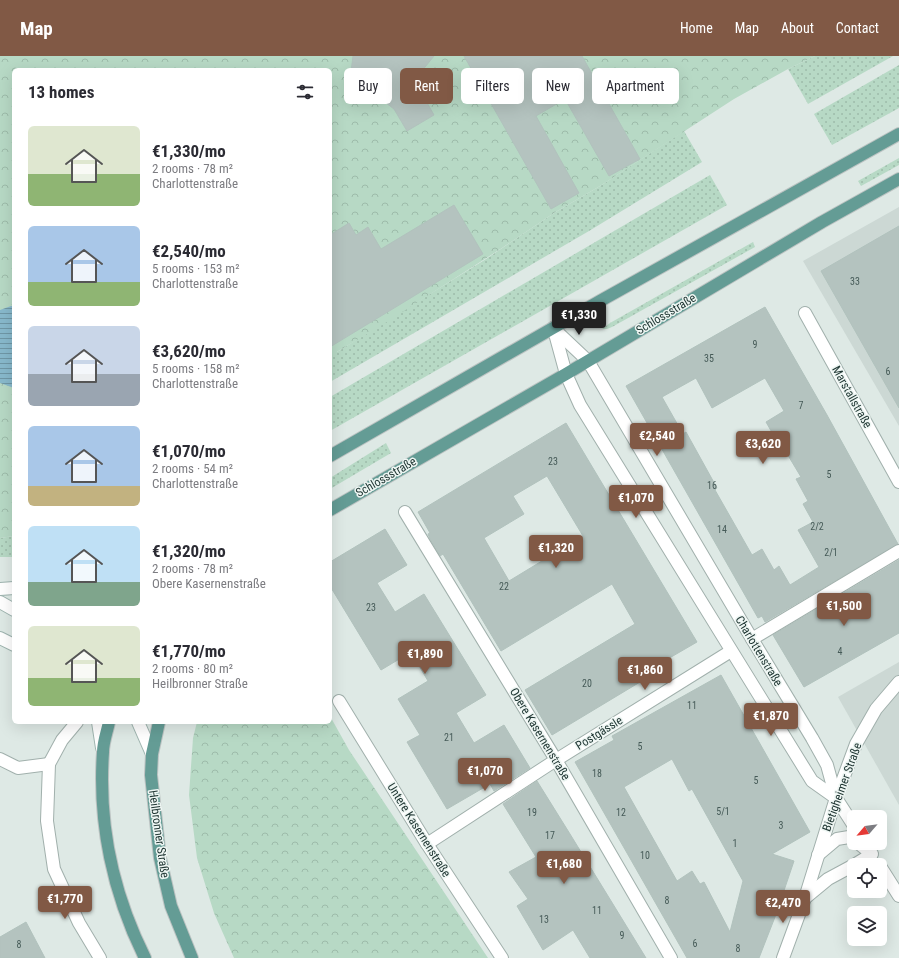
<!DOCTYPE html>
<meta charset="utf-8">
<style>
body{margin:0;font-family:"Roboto Condensed",sans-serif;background:#f7f7f7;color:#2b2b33;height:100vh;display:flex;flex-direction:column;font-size:15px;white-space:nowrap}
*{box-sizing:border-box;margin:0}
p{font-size:13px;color:#7c7c81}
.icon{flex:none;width:22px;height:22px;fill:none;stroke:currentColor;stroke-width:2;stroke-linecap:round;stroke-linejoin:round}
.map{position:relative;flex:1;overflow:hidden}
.panel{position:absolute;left:12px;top:12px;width:320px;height:656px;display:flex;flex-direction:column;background:#fff;border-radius:6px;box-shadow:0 4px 16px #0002}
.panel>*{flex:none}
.banner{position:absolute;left:344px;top:12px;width:380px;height:36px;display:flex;gap:8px}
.needle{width:26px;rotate:242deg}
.controls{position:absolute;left:847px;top:754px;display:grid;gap:8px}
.controls a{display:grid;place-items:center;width:40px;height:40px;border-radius:6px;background:#fff;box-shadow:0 4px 16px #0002;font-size:20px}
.price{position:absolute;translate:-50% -34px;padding:0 9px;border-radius:4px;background:#815945;color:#fff;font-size:13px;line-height:26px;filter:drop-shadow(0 1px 2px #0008)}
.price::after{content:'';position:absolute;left:50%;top:24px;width:12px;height:9px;margin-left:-6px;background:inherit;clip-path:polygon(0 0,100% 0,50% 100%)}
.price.current{background:#222;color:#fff}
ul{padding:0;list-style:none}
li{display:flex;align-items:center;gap:12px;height:100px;padding:0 16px}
li span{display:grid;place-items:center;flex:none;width:112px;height:80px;border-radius:6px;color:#555}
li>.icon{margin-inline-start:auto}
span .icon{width:48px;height:48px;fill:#fffc;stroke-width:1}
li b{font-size:17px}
h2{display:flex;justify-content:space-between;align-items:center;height:48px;padding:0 16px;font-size:17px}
.tag{padding:0 14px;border-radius:6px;background:#fff;box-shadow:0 4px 16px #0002;font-size:14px;line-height:36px}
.tag.current{background:#815945;color:#fff}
header{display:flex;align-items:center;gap:24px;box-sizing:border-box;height:56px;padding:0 20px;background:#815945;color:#fff}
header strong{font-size:19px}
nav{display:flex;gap:22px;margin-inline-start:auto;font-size:14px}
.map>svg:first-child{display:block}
.built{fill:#ccd8d4}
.grass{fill:url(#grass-dots)}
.forest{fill:url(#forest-crowns)}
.water{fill:url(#water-rules)}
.building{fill:#b4c3bf;stroke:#b1c2bd;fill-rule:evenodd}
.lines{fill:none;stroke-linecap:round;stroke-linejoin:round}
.street-casing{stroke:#a1b0ac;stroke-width:14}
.secondary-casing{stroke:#9eb4af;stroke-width:14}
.primary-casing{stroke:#bcc3c2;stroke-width:14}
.street{stroke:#fff;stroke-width:12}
.secondary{stroke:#fff;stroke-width:12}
.primary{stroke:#649c95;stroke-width:12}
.labels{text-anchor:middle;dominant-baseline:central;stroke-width:3;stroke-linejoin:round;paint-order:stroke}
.number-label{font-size:10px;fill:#455a57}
.street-label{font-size:12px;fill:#203734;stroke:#eef6f3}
</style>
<header>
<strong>Map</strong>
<nav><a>Home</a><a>Map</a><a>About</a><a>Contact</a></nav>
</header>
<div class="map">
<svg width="899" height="902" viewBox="0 0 899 902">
<defs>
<pattern id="grass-dots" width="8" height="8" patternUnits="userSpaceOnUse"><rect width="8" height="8" fill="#b7d9c5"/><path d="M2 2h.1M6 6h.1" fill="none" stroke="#9dbbaa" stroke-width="1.8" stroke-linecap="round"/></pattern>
<pattern id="forest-crowns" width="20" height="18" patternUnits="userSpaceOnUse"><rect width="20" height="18" fill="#b7d9c5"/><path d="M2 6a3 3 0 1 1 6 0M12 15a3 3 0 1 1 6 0" fill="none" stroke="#9dbbaa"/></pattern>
<pattern id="water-rules" width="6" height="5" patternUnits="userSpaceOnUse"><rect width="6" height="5" fill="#88b9cc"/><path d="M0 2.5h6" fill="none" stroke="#6f97a6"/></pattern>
</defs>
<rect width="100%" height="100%" fill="#dee9e5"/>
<g class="built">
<polygon points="899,151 899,370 803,205"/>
<polygon points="899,606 899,749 838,641"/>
</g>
<g class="grass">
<polygon points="815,0 893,0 808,48 788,13"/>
<polygon points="899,9 899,52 832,89 814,58"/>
<polygon points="684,75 702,106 589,175 330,326 330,287 337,296 486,203 554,157 600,130"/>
<polygon points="899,102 899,109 861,130 858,125"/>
<polygon points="710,119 727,149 330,375 330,341"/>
<polygon points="753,186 755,191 612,271 607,273 602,273 610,267"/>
<polygon points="386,387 391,397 330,433 330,422"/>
<polygon points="14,480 14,501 0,501 0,482"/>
</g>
<g class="forest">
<polygon points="0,0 815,0 788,13 734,43 600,130 554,157 502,192 382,269 330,300 330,14 14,14 14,480 0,482"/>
<polygon points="330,660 349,694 488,902 234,902 214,857 197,802 189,739 193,682 197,666 330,666"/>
</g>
<polygon class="water" points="11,250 14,250 14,332 0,327 0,254"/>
<g class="building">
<polygon points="353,0 434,0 421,16 422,38 434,59 407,75 394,53 381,43 364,43 353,34 350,24"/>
<polygon points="464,0 582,0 640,103 609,120 565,43 536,60 579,137 551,153"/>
<polygon points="454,149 483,198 330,291 330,179 349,167 356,179 368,171 381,193"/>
<polygon points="899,170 899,352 821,215"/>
<path d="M765,251L827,359L898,488L765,566L762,560L758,562L626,330ZM696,322L712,352L765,322L784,355L766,366L778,387L780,386L801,421L796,423L808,445L803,448L813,466L798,474L819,511L790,529L779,510L774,514L762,493L752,499L715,434L717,432L686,376L683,378L662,341Z"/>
<path d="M566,367L697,586L647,615L650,620L552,679L525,634L635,568L612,528L501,595L443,498L440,500L430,483L428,478L430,477L418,456ZM547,420L583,480L509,525L484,482L524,458L513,440Z"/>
<polygon points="385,473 407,509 377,527 395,556 424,538 486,639 456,657 474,687 504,669 530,712 494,735 490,728 447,753 407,686 420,679 398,643 428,625 411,596 381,614 330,530 330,506"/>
<polygon points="899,504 899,577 804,631 773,579"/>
<path d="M721,619L810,776L772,798L794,805L775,861L759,902H687L575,706L614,684L612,680ZM672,703L689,735L692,733L743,825L730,876L704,826L700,828L692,815L677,825L624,731Z"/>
<polygon points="537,725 570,778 646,902 590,902 573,874 543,894 517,850 528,843 509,816 536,801 503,748"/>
<polygon points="26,866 45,902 0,902 0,881"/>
</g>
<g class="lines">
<g class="street-casing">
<g id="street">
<polyline points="805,257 899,426"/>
<polyline points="553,272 588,305 752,583 812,682 827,709 836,742 854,770"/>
<polyline points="554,274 566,318 580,349 812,725 836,742"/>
<polyline points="405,456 556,704 671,902"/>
<polyline points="752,583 899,495"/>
<polyline points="339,645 427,788 502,902"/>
<polyline points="77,666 62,684 49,708 47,765 54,813 79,867 100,902"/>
<polyline points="0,703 18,712 49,708"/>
<polyline points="427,788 556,704 731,595"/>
<polyline points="818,799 837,783 849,781 854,784"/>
<polyline points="854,809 872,798 858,787"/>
<polyline points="880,810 899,840"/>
<polyline points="805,842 828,823 854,809"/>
<polyline points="783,902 805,842 836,742 856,688 876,653 899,626"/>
</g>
</g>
<g class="secondary-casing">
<g id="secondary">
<polyline points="0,533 14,532"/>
<polyline points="0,546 14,554"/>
<polyline points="0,582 14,589"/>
<polyline points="98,666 102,692"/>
<polyline points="138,666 152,698"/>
</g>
</g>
<g class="primary-casing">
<g id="primary">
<polyline points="330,400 600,245 899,78"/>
<polyline points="330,454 566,318 822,166 899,123"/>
<path d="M109,666C107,676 103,686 103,696C98,767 113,838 145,902"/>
<polyline points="159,666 152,698 151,719 160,802 171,850 192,902"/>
</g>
</g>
<use href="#street" class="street"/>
<use href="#secondary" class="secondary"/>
<use href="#primary" class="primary"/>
</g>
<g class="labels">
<g class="number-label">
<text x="855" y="225">33</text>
<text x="755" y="288">9</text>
<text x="709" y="302">35</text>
<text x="888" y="315">6</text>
<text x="801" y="349">7</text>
<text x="553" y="405">23</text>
<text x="829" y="418">5</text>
<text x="712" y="429">16</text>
<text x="817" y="470">2/2</text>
<text x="722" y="473">14</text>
<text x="831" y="496">2/1</text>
<text x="504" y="530">22</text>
<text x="371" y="551">23</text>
<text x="840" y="595">4</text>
<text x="587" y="627">20</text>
<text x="692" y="649">11</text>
<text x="449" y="681">21</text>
<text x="640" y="690">5</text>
<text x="597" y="717">18</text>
<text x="756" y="724">5</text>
<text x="723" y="755">5/1</text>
<text x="532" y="756">19</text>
<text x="621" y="756">12</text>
<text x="781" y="769">3</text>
<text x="550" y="779">17</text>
<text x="735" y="787">1</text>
<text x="645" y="799">10</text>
<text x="667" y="844">8</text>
<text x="597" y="854">11</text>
<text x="544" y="863">13</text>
<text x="622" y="879">9</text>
<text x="695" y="887">6</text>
<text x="19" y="888">8</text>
<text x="738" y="892">8</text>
</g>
<g class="street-label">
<text transform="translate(666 258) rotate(-31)">Schlossstraße</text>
<text transform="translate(852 341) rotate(61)">Marstallstraße</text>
<text transform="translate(386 421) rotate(-30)">Schlossstraße</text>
<text transform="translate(759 595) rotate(59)">Charlottenstraße</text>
<text transform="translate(599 677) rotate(-32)">Postgässle</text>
<text transform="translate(540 678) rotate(59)">Obere Kasernenstraße</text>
<text transform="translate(842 731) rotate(-70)">Bietigheimer Straße</text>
<text transform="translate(419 774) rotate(58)">Untere Kasernenstraße</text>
<text transform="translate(159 778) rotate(82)">Heilbronner Straße</text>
</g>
</g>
</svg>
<div class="controls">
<a><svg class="needle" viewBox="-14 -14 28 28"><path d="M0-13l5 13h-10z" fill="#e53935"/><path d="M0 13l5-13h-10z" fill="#7c7c81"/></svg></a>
<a><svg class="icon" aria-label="locate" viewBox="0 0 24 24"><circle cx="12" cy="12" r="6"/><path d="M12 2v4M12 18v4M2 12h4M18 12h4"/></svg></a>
<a><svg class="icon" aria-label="layers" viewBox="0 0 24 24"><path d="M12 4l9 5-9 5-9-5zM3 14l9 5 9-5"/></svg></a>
</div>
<b class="price current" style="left:579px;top:280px">€1,330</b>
<b class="price" style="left:657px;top:401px">€2,540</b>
<b class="price" style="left:763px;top:409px">€3,620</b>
<b class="price" style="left:636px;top:463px">€1,070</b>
<b class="price" style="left:556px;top:513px">€1,320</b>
<b class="price" style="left:844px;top:571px">€1,500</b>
<b class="price" style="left:425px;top:619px">€1,890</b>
<b class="price" style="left:645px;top:635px">€1,860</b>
<b class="price" style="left:771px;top:681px">€1,870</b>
<b class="price" style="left:485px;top:736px">€1,070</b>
<b class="price" style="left:564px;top:829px">€1,680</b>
<b class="price" style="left:65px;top:864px">€1,770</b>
<b class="price" style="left:783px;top:868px">€2,470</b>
<div class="banner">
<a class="tag">Buy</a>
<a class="tag current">Rent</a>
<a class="tag">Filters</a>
<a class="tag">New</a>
<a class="tag">Apartment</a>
</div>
<section class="panel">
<h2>13 homes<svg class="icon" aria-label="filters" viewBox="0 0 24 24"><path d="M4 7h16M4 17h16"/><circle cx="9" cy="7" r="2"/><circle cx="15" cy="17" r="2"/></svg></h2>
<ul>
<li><span style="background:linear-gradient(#dfe7d0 60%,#8fb573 0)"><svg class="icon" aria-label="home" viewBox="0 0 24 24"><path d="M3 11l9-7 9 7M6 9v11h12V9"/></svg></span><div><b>€1,330/mo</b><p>2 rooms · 78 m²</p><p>Charlottenstraße</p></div></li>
<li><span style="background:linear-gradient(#a9c7e8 70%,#8fb573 0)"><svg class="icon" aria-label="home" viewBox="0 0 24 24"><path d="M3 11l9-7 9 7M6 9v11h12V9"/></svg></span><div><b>€2,540/mo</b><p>5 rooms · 153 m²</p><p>Charlottenstraße</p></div></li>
<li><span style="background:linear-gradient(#c9d6e8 60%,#9aa5b1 0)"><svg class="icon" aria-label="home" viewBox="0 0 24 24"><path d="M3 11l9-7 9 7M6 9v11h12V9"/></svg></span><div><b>€3,620/mo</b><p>5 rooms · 158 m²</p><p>Charlottenstraße</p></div></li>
<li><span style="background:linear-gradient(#a9c7e8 75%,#c2b280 0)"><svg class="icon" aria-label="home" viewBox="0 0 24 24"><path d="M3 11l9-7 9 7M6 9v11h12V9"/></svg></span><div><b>€1,070/mo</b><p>2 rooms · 54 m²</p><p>Charlottenstraße</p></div></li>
<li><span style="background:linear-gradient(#bfe0f5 70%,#7fa58c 0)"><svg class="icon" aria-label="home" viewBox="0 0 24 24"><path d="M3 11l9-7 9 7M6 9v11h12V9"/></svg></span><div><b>€1,320/mo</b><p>2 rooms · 78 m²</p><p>Obere Kasernenstraße</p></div></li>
<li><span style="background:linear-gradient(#dfe7d0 65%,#8fb573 0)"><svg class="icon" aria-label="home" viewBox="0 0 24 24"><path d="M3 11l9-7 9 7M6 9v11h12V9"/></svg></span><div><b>€1,770/mo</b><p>2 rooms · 80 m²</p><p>Heilbronner Straße</p></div></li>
</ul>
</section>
</div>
